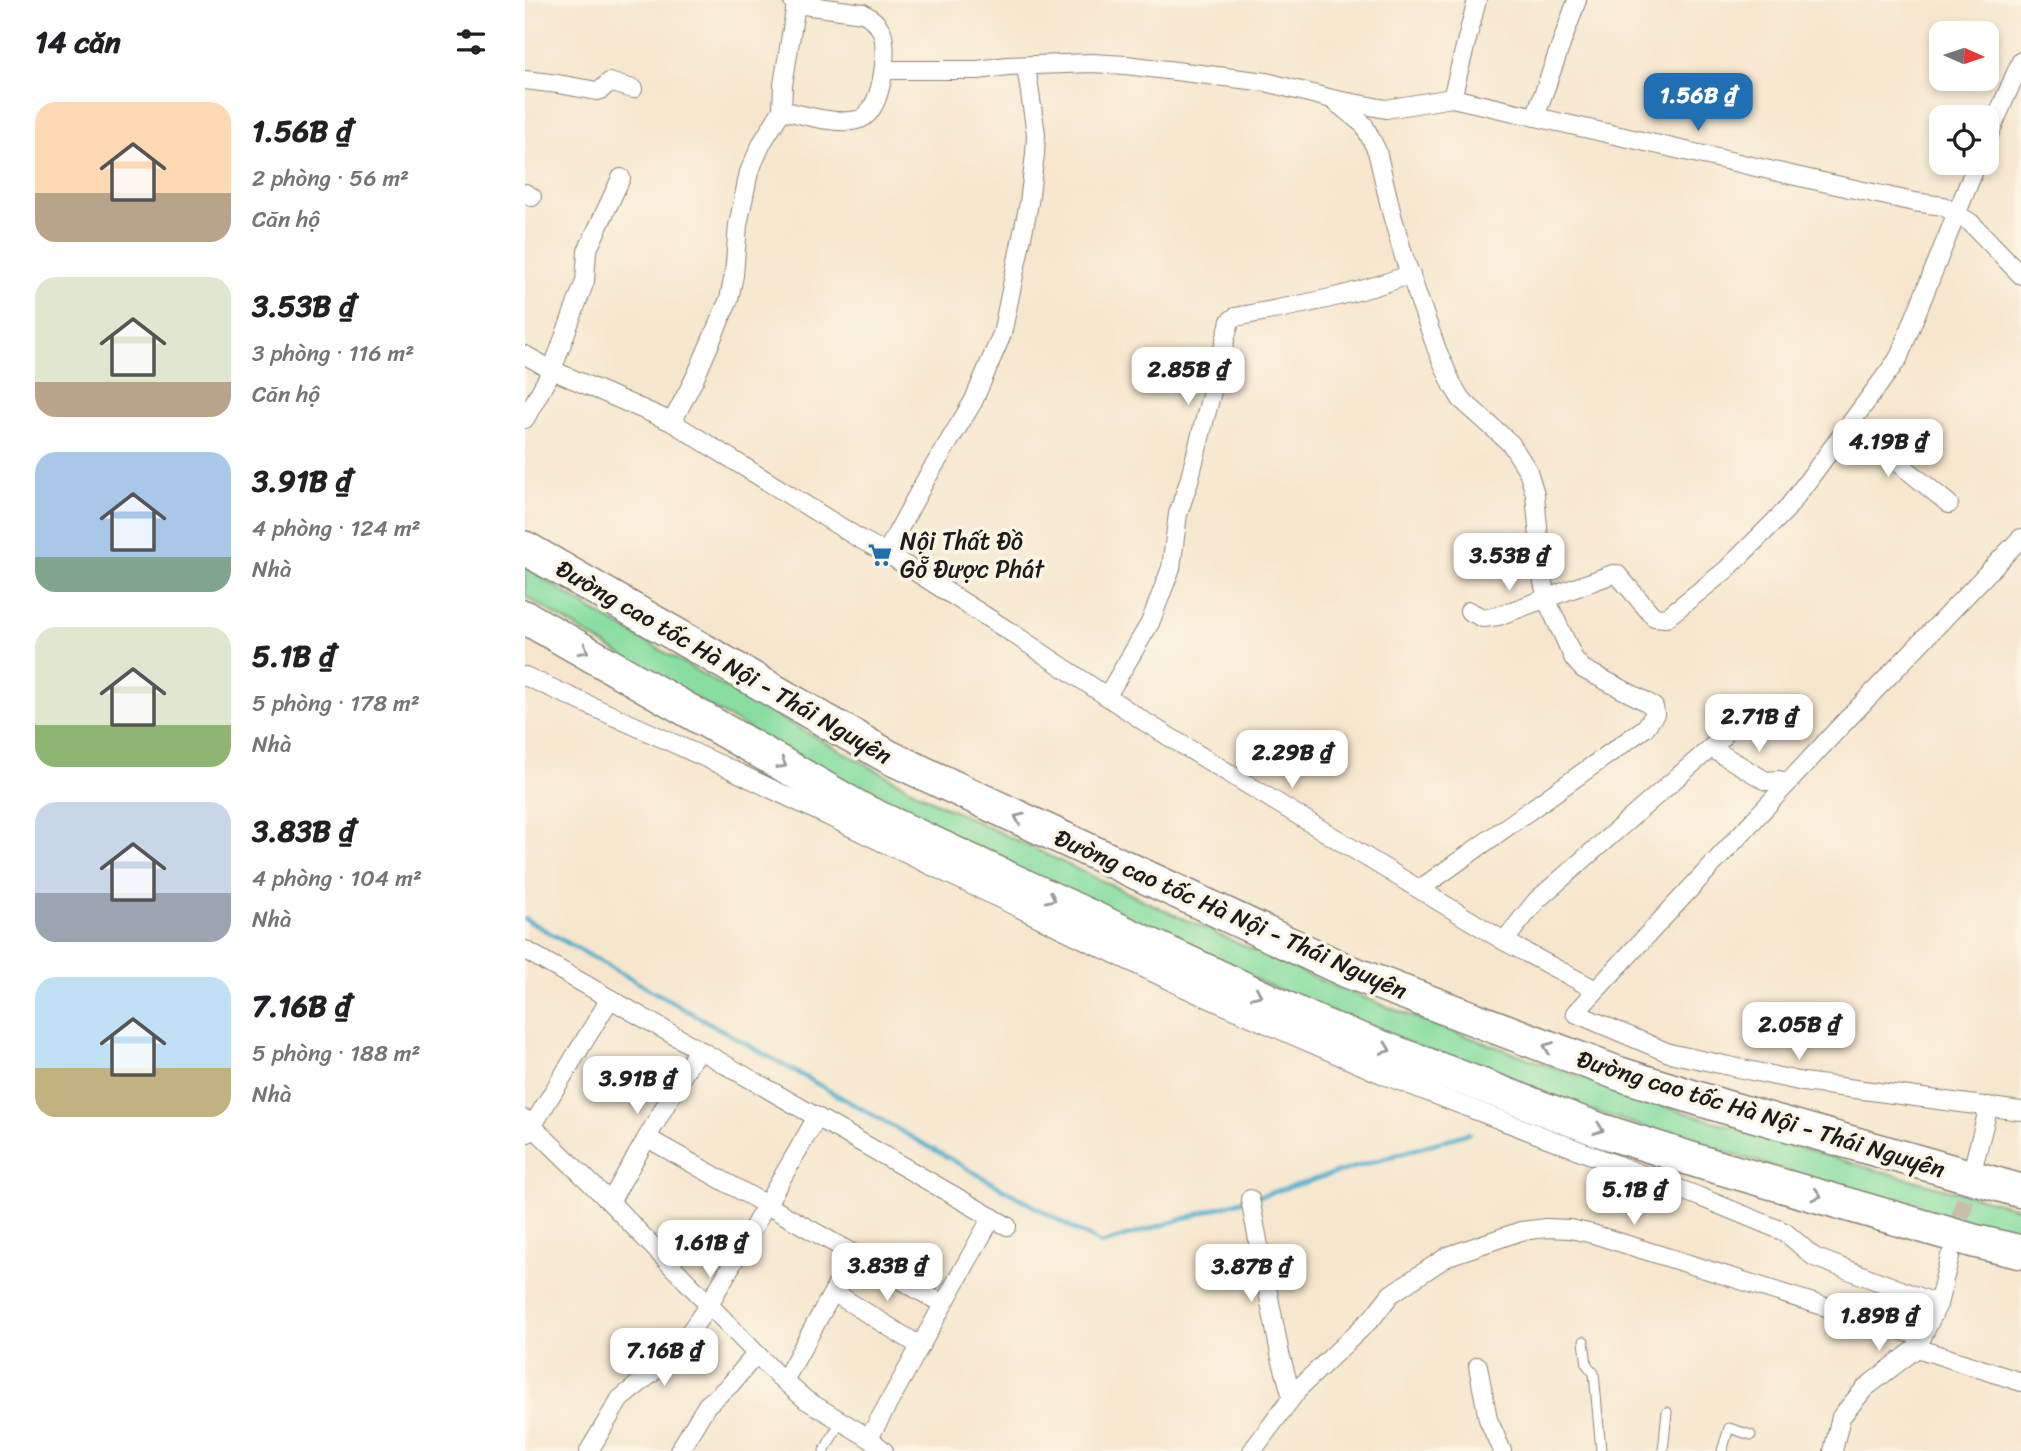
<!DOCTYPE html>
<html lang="vi">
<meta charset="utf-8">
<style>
body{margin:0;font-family:Sriracha,sans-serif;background:#f6f6f6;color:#202124;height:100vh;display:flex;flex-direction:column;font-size:26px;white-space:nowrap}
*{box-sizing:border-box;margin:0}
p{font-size:23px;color:#757577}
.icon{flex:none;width:38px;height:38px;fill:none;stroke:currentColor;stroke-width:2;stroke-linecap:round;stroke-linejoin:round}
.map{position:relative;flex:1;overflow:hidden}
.panel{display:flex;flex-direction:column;background:#fff;width:525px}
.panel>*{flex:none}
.needle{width:46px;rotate:93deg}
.tools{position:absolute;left:1404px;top:21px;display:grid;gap:14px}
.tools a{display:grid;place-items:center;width:70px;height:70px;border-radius:14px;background:#fff;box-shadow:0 4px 10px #0003;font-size:35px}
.price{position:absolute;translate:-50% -60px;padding:0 16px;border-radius:14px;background:#fff;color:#222;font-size:23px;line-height:46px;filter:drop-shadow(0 2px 4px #0008)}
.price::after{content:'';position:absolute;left:50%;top:42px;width:21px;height:16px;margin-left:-10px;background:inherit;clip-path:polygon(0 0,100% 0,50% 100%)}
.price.on{background:#1f6fb2;color:#fff}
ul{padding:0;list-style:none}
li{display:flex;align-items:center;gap:21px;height:175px;padding:0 35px}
li span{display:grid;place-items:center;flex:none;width:196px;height:140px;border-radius:21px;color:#555}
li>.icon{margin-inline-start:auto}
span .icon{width:84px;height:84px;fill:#fffc;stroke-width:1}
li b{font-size:30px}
h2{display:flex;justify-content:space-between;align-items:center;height:84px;padding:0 35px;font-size:30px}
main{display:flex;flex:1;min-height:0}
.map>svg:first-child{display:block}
.green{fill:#88dea1;stroke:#527d5e;stroke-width:2}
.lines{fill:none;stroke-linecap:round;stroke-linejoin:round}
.stream{stroke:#4faece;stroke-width:4.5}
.minor-tunnel{stroke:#cabeaa;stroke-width:18;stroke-dasharray:18 9;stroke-linecap:butt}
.service-casing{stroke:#898174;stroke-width:11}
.minor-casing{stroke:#898174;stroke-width:20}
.motorway-casing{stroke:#898174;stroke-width:36}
.service{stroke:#fff;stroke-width:9}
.minor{stroke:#fff;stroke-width:18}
.motorway{stroke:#fff;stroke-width:33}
.oneway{stroke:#999}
.labels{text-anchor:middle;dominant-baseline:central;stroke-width:7;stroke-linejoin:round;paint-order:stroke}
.poi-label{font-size:24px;fill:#1c1c1c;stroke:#fcf5e5;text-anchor:start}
.street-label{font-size:24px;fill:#1c1c1c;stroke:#fcf5e5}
</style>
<main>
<section class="panel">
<h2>14 căn<svg class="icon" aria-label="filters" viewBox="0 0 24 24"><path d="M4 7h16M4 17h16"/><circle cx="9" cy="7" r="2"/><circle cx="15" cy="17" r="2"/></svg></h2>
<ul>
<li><span style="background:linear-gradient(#ffd9b3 65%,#b9a48a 0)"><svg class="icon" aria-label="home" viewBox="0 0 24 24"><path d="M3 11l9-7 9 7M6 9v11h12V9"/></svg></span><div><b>1.56B ₫</b><p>2 phòng · 56 m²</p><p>Căn hộ</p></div></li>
<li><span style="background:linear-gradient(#dfe7d0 75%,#b9a48a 0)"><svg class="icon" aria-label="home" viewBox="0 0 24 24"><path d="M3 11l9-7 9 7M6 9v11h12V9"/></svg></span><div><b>3.53B ₫</b><p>3 phòng · 116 m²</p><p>Căn hộ</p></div></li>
<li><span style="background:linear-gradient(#a9c7e8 75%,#7fa58c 0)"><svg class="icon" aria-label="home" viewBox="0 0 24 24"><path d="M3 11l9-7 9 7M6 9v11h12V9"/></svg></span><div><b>3.91B ₫</b><p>4 phòng · 124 m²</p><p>Nhà</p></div></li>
<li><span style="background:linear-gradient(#dfe7d0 70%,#8fb573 0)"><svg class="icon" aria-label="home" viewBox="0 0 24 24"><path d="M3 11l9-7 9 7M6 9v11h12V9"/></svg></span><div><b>5.1B ₫</b><p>5 phòng · 178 m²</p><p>Nhà</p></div></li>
<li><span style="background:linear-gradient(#c9d6e8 65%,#9aa5b1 0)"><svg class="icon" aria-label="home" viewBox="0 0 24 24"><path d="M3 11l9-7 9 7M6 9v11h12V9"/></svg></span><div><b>3.83B ₫</b><p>4 phòng · 104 m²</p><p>Nhà</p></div></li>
<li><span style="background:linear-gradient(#bfe0f5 65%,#c2b280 0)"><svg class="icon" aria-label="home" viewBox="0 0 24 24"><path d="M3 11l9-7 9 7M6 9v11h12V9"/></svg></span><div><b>7.16B ₫</b><p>5 phòng · 188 m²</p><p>Nhà</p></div></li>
</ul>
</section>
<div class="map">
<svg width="1496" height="1451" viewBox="0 0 1496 1451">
<rect width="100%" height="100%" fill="#fcf5e5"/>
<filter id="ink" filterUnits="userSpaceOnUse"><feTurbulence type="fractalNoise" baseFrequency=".0143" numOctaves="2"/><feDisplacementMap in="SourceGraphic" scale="14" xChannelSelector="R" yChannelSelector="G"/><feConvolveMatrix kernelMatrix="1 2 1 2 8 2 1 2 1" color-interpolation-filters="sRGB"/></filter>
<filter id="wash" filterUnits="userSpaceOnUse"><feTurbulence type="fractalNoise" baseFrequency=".00686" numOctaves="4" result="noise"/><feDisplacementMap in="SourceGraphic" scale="28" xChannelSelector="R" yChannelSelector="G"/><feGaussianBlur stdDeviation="1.57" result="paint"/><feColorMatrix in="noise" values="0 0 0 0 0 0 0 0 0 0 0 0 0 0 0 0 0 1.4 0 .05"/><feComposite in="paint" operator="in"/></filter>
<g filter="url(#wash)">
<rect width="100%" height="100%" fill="#f6e6cd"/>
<path class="green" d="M0,567L67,610L220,699L410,802L641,911L799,982L904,1023L1135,1105L1340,1167L1496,1209V1235C1387,1208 1279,1177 1172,1143C1130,1130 1088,1118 1047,1104C681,974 329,802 0,596Z"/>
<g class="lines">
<g class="stream">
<polyline points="0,919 576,1244 719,1200"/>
<polyline points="728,1198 944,1133"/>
</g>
</g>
</g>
<g filter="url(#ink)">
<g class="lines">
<polyline class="minor-tunnel" points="1429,1243 1446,1175"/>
<g class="service-casing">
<g id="service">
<polyline points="1059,1341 1062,1365 1069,1373 1076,1451"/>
<polyline points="299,1451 316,1421"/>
<polyline points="1138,1451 1142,1412"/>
<polyline points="1197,1451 1204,1428 1226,1435"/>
</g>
</g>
<g class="minor-casing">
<g id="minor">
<path d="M267,0L271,4L338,13C347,18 353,23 357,32C364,52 357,115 332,120C311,125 278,115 257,110L258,85L271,4"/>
<polyline points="359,70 453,70 482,66 567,63 601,65 741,82 807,99 861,109 927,98 1284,179 1389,202 1418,206 1446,223 1496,275"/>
<polyline points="0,80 33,84 72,91 76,90 84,82 108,89"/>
<polyline points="927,98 952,0"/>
<polyline points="808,100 839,125 852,151 867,215 879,257 912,350 928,386 936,399 986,444 1003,471 1010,494 1018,582 1023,603 1049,659 1058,669 1120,701 1129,707 1130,714 1120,728 895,889"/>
<polyline points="1010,117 1052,0"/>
<polyline points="1461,142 1496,61"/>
<polyline points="0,193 7,197"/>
<polyline points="0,355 27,370 147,422 170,378 204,299 209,275 213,225 224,172 237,143 257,110"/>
<polyline points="0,419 27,370 60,281 62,251 96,178"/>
<polyline points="147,422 335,539 361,553 490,635 620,722 979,941 1071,990"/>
<polyline points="1326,424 1424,504"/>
<polyline points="1496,538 1312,730 1050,1013 1144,1053 1278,1082 1496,1111"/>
<polyline points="361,553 401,479 448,402 477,334 504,203 510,154 511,134 501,66"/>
<polyline points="944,611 958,618 973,616 1088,574 1092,574 1129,617 1141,618 1201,570 1261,510 1373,359 1452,163"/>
<polyline points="0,676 205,769 664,990 859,1075 1175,1197 1260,1232 1289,1257 1413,1304"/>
<path d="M582,696L625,623L646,568L653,514L664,481L705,321L710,317C770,306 827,296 886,274"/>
<polyline points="1186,748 1241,781 1254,780 1261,785"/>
<polyline points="979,941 1012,900 1197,738"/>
<polyline points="0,950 482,1226"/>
<polyline points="0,1119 85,1202 251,1374 281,1400 344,1438 359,1451"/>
<polyline points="3,1133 85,999"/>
<polyline points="122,1138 418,1304"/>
<polyline points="1446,1175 1464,1106"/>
<polyline points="725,1199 755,1354 767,1397"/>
<polyline points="85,1202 173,1049"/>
<polyline points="308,1292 395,1346"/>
<polyline points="1392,1348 1496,1382"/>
<polyline points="953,1366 963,1419 977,1451"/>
<polyline points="259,1381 329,1254"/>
<polyline points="344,1438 467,1217"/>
<polyline points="64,1451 95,1399 148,1356 183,1306 292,1117"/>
<polyline points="154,1451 182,1405 205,1385 231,1354"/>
<polyline points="727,1451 774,1388 848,1317 866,1294 923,1256 996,1231 1021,1228 1045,1229 1068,1234 1397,1337"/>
<polyline points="1308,1451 1316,1417 1340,1388 1392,1348 1413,1304 1425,1256"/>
</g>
</g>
<g class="motorway-casing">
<g id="motorway">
<polyline points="0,548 364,757 822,971 1095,1074 1197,1106 1496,1191"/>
<polyline points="0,617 339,811 797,1025 1075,1130 1182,1164 1449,1241 1496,1252"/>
</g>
</g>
<use href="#service" class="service"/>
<use href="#minor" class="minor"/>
<use href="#motorway" class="motorway"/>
</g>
<defs><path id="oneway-chevron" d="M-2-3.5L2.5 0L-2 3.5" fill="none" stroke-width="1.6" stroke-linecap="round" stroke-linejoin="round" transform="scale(1.75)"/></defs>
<g class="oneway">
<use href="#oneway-chevron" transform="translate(59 650) rotate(30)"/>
<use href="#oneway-chevron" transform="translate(257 764) rotate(30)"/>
<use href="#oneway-chevron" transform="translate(494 818) rotate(-155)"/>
<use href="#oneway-chevron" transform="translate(526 898) rotate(25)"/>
<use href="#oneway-chevron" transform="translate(732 994) rotate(25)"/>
<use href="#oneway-chevron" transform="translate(1023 1047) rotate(-159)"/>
<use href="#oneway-chevron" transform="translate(861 1049) rotate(21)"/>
<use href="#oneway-chevron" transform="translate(1074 1129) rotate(19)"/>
<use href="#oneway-chevron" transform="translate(1292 1195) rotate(16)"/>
</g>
</g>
<defs>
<g id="supermarket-bare" transform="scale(1.89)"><path d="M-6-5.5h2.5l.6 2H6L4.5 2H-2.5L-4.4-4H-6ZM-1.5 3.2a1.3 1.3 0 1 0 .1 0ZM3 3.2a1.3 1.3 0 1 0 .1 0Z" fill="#1f6fb2" stroke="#fcf5e5" stroke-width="2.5" paint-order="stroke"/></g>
</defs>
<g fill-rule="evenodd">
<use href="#supermarket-bare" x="355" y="555"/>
</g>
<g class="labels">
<g class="poi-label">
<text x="375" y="541">Nội Thất Đồ<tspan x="375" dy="28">Gỗ Được Phát</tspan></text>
</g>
<g class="street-label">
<text transform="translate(199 662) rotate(30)">Đường cao tốc Hà Nội - Thái Nguyên</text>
<text transform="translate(706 914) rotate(24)">Đường cao tốc Hà Nội - Thái Nguyên</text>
<text transform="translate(1236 1114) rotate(17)">Đường cao tốc Hà Nội - Thái Nguyên</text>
</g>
</g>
</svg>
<div class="tools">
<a><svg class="needle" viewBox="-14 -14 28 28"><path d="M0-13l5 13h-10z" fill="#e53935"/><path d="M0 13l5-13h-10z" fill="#757577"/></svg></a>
<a><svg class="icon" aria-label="locate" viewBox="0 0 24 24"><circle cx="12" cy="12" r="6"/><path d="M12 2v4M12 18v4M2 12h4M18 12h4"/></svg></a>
</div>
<b class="price on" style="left:1173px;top:133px">1.56B ₫</b>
<b class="price" style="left:663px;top:407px">2.85B ₫</b>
<b class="price" style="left:1363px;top:479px">4.19B ₫</b>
<b class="price" style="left:984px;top:593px">3.53B ₫</b>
<b class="price" style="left:1234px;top:754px">2.71B ₫</b>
<b class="price" style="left:767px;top:790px">2.29B ₫</b>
<b class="price" style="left:1274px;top:1062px">2.05B ₫</b>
<b class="price" style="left:112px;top:1116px">3.91B ₫</b>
<b class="price" style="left:1109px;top:1227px">5.1B ₫</b>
<b class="price" style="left:185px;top:1280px">1.61B ₫</b>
<b class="price" style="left:362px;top:1303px">3.83B ₫</b>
<b class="price" style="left:726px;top:1304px">3.87B ₫</b>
<b class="price" style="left:1354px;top:1353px">1.89B ₫</b>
<b class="price" style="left:139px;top:1388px">7.16B ₫</b>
</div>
</main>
